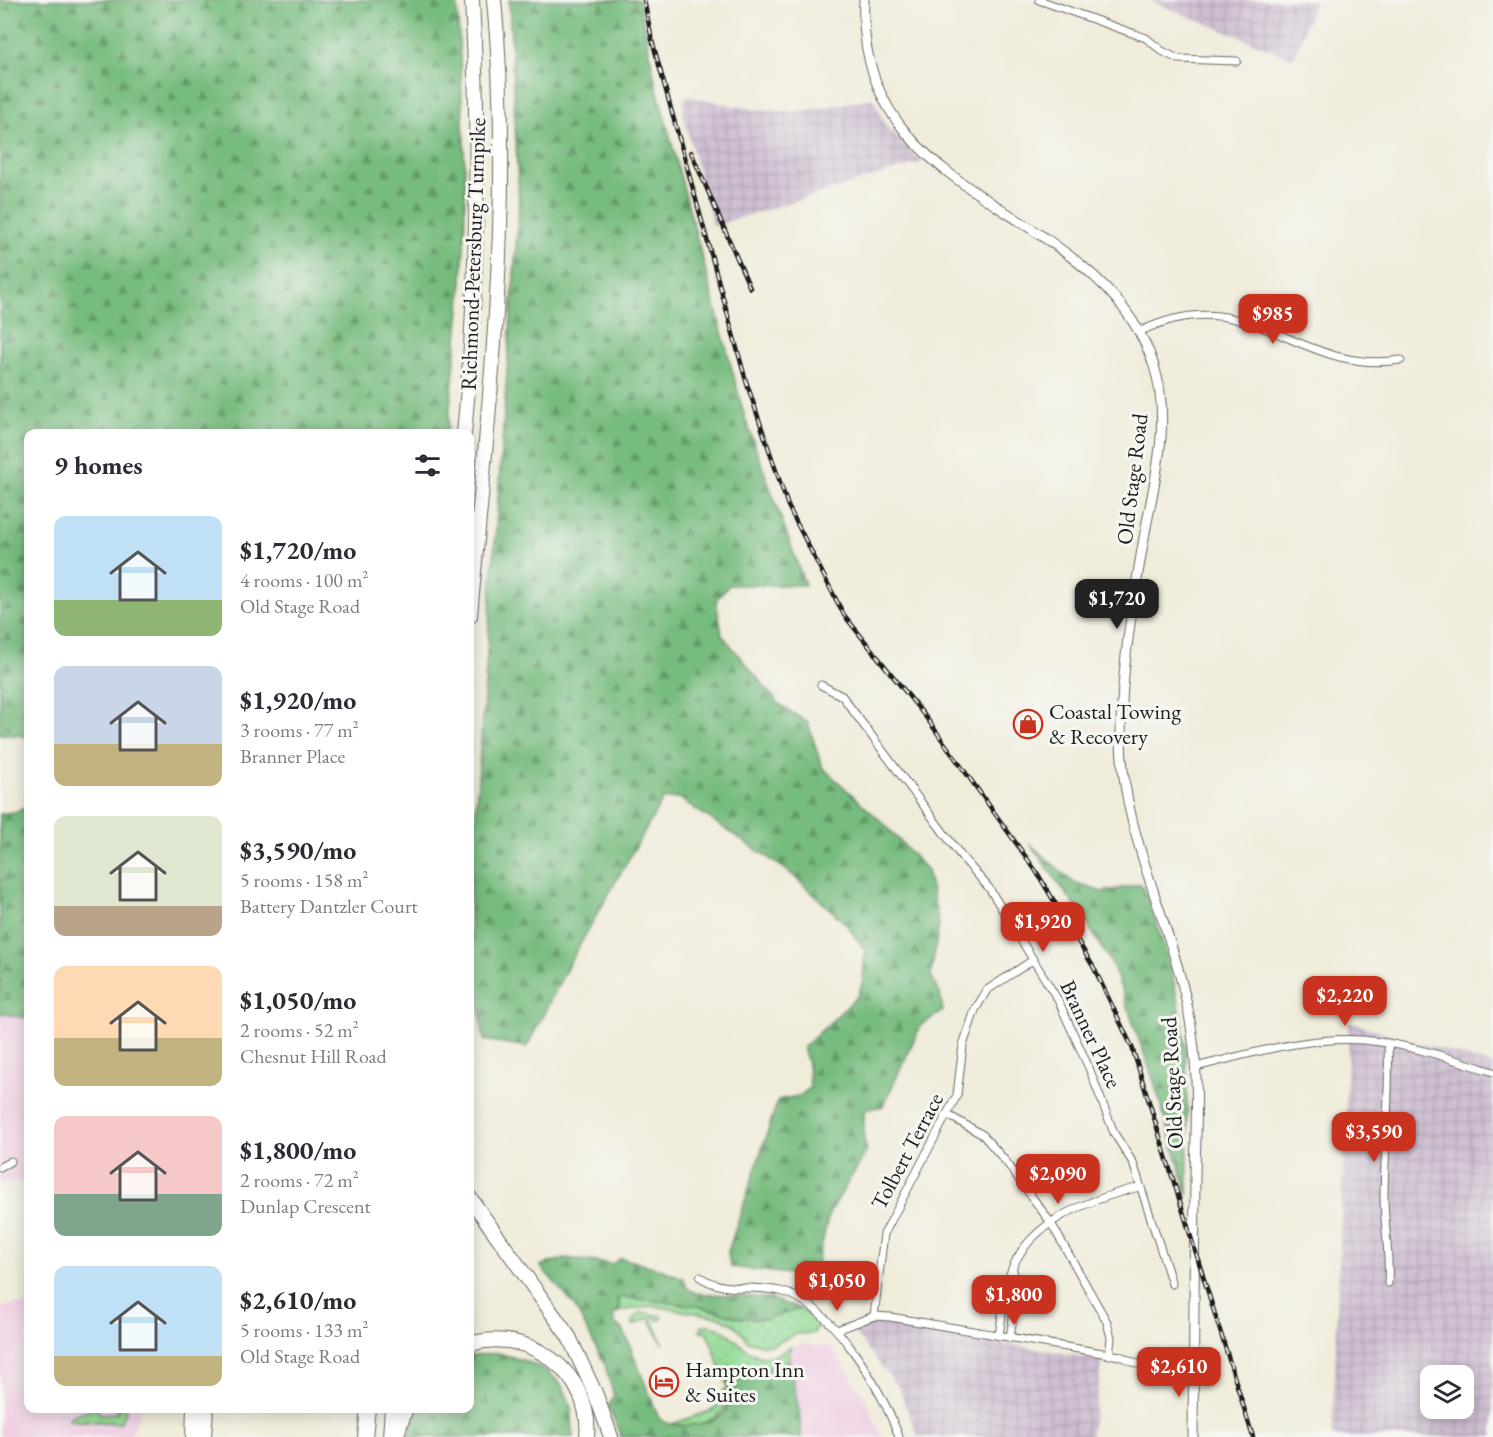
<!DOCTYPE html>
<meta charset="utf-8">
<style>
body{margin:0;font-family:"EB Garamond",serif;background:#f2f2f3;color:#2b2b33;height:100vh;display:flex;flex-direction:column;font-size:22px;white-space:nowrap}
*{box-sizing:border-box;margin:0}
p{font-size:20px;color:#7c7c81}
.icon{flex:none;width:33px;height:33px;fill:none;stroke:currentColor;stroke-width:2;stroke-linecap:round;stroke-linejoin:round}
.map{position:relative;flex:1;overflow:hidden}
.side{position:absolute;left:24px;top:429px;width:450px;height:984px;display:flex;flex-direction:column;background:#fff;border-radius:12px;box-shadow:0 3px 15px #0003}
.side>*{flex:none}
.buttons{position:absolute;left:1420px;top:1365px;display:grid;gap:12px}
.buttons a{display:grid;place-items:center;width:54px;height:54px;border-radius:12px;background:#fff;box-shadow:0 3px 15px #0003;font-size:30px}
.price{position:absolute;translate:-50% -51px;padding:0 14px;border-radius:12px;background:#c8321e;color:#fff;font-size:20px;line-height:39px;filter:drop-shadow(0 2px 3px #0008)}
.price::after{content:'';position:absolute;left:50%;top:36px;width:18px;height:14px;margin-left:-9px;background:inherit;clip-path:polygon(0 0,100% 0,50% 100%)}
.price.selected{background:#222;color:#fff}
ul{padding:0;list-style:none}
li{display:flex;align-items:center;gap:18px;height:150px;padding:0 30px}
li span{display:grid;place-items:center;flex:none;width:168px;height:120px;border-radius:12px;color:#555}
li>.icon{margin-inline-start:auto}
span .icon{width:72px;height:72px;fill:#fffc;stroke-width:1}
li b{font-size:26px}
h2{display:flex;justify-content:space-between;align-items:center;height:72px;padding:0 30px;font-size:26px}
.map>svg:first-child{display:block}
.built{fill:#f0d0e4}
.industrial{fill:url(#industrial-grid);fill-rule:evenodd}
.grass{fill:url(#grass-dots);stroke:#587c59;stroke-width:1.5}
.forest{fill:url(#forest-firs);stroke:#4a6c4e;stroke-width:1.5}
.lines{fill:none;stroke-linecap:round;stroke-linejoin:round}
.minor-casing{stroke:#66655e;stroke-width:9}
.tertiary-casing{stroke:#66655e;stroke-width:11}
.motorway-casing{stroke:#66655e;stroke-width:16}
.minor{stroke:#fff;stroke-width:7}
.tertiary{stroke:#fff;stroke-width:9}
.motorway{stroke:#fff;stroke-width:14}
.rail-casing{stroke:#1c1c1c;stroke-width:4.5}
.rail{stroke:#f6f6f2;stroke-width:2;stroke-dasharray:7;stroke-linecap:butt}
.labels{text-anchor:middle;dominant-baseline:central;stroke-width:6;stroke-linejoin:round;paint-order:stroke}
.street-label{font-size:22px;fill:#1c1c1c;stroke:#f6f6f2}
.poi-label{font-size:22px;fill:#1c1c1c;stroke:#f6f6f2;text-anchor:start}
</style>
<div class="map">
<svg width="1493" height="1437" viewBox="0 0 1493 1437">
<defs>
<pattern id="industrial-grid" width="8" height="8" patternUnits="userSpaceOnUse" patternTransform="scale(1.5)"><rect width="8" height="8" fill="#cebed1"/><path d="M0 4h8M4 0v8" fill="none" stroke="#b0a3b3"/></pattern>
<pattern id="grass-dots" width="8" height="8" patternUnits="userSpaceOnUse" patternTransform="scale(1.5)"><rect width="8" height="8" fill="#94dc96"/><path d="M2 2h.1M6 6h.1" fill="none" stroke="#7fbc81" stroke-width="1.8" stroke-linecap="round"/></pattern>
<pattern id="forest-firs" width="22" height="20" patternUnits="userSpaceOnUse" patternTransform="scale(1.5)"><rect width="22" height="20" fill="#77bc7f"/><path d="M5 1l3.5 6h-7zM16 11l3.5 6h-7z" fill="#619867"/></pattern>
</defs>
<rect width="100%" height="100%" fill="#f6f6f2"/>
<filter id="ink" filterUnits="userSpaceOnUse"><feTurbulence type="fractalNoise" baseFrequency=".0167" numOctaves="2"/><feDisplacementMap in="SourceGraphic" scale="12" xChannelSelector="R" yChannelSelector="G"/><feConvolveMatrix kernelMatrix="1 2 1 2 8 2 1 2 1" color-interpolation-filters="sRGB"/></filter>
<filter id="wash" filterUnits="userSpaceOnUse"><feTurbulence type="fractalNoise" baseFrequency=".008" numOctaves="4" result="noise"/><feDisplacementMap in="SourceGraphic" scale="24" xChannelSelector="R" yChannelSelector="G"/><feGaussianBlur stdDeviation="1.35" result="paint"/><feColorMatrix in="noise" values="0 0 0 0 0 0 0 0 0 0 0 0 0 0 0 0 0 1.4 0 .05"/><feComposite in="paint" operator="in"/></filter>
<g filter="url(#wash)">
<rect width="100%" height="100%" fill="#f0ecda"/>
<g class="built">
<polygon points="0,1013 28,1019 28,1180 0,1184"/>
<polygon points="28,1304 28,1408 142,1409 129,1437 0,1437 0,1307"/>
<polygon points="802,1344 832,1348 865,1398 882,1437 801,1437 799,1410 789,1361 790,1347"/>
</g>
<g class="industrial">
<polygon points="1148,0 1315,0 1294,59"/>
<polygon points="685,96 751,109 798,112 873,98 885,125 922,162 713,226 683,114"/>
<path d="M1349,1022L1493,1065V1437H1332ZM1431,1376H1464V1408H1431Z"/>
<polygon points="887,1323 1103,1360 1090,1437 918,1437 899,1388 853,1331 865,1325"/>
</g>
<g class="grass">
<polygon points="622,1297 698,1306 741,1318 767,1319 800,1309 814,1318 818,1326 814,1333 796,1334 772,1345 760,1345 748,1341 736,1326 720,1317 652,1306 621,1311 617,1298"/>
<polygon points="642,1312 662,1316 662,1319 657,1321 655,1315 652,1317 663,1345 649,1318 633,1325 633,1319"/>
<path d="M709,1325C742,1331 748,1376 790,1347L789,1361L727,1382C734,1420 700,1429 669,1425L713,1410L720,1404L723,1390L728,1388L707,1332H700L702,1326Z"/>
<polygon points="94,1408 98,1409 99,1414 117,1413 117,1409 127,1409 120,1423 68,1420 71,1416"/>
</g>
<g class="forest">
<path d="M0,0H457C460,65 465,131 465,196C465,275 456,355 447,433L28,434V739L25,736L0,734Z"/>
<polygon points="509,0 639,0 656,85 745,418 805,585 729,585 716,600 722,635 779,704 808,723 822,767 884,824 927,870 939,924 931,975 940,994 943,1011 921,1025 883,1106 864,1110 864,1140 867,1151 829,1214 814,1277 730,1267 728,1252 778,1100 799,1096 810,1088 808,1064 803,1048 858,996 863,980 865,950 846,924 788,871 679,798 663,799 570,962 527,1047 484,1040 470,942 470,891 519,204"/>
<polygon points="28,806 28,1019 0,1013 0,814 19,811"/>
<path d="M1030,844L1074,883L1102,892L1141,884C1161,930 1180,994 1185,1043C1189,1093 1187,1145 1188,1195L1154,1082L1113,966L1083,917Z"/>
<path d="M566,1258L612,1264L621,1258L657,1268L683,1278L688,1289L696,1293L769,1298L800,1309L767,1319L741,1318L698,1306L622,1297L617,1299L621,1311L613,1315L615,1324L623,1329L659,1418C672,1431 715,1426 725,1411C731,1402 729,1392 727,1383L789,1361L799,1410L801,1437H621L608,1406L614,1396L605,1365L574,1305L540,1266Z"/>
<path d="M498,1353C529,1361 560,1369 570,1404C573,1414 572,1427 573,1437H408L410,1424L418,1409L470,1408V1356Z"/>
</g>
</g>
<g filter="url(#ink)">
<g class="lines">
<g class="minor-casing">
<g id="minor">
<polyline points="1039,0 1146,38 1162,51 1178,59 1237,61"/>
<path d="M1139,332C1251,277 1295,376 1401,360"/>
<polyline points="821,685 842,696 961,856 989,888 1058,1000 1089,1068 1114,1133 1133,1163 1172,1284"/>
<path d="M1195,1067C1250,1054 1306,1036 1363,1040C1408,1044 1450,1058 1493,1072"/>
<polyline points="948,1115 983,1135 1007,1163 1051,1223 1107,1322 1111,1338 1109,1355"/>
<polyline points="0,1167 11,1161"/>
<path d="M700,1277C726,1294 752,1284 780,1291C832,1303 882,1389 899,1437"/>
<path d="M1388,1283C1390,1253 1384,1225 1384,1195C1385,1144 1390,1094 1388,1043"/>
<polyline points="874,1316 884,1234 957,1095 963,1045 975,1010 987,990 1033,960"/>
<polyline points="837,1330 874,1316 890,1317 1120,1356 1160,1374 1193,1380"/>
<path d="M999,1336C1002,1317 1004,1296 1009,1277C1026,1221 1089,1200 1139,1187"/>
<polyline points="1010,1338 1017,1290 1013,1270"/>
</g>
</g>
<g class="tertiary-casing">
<path id="tertiary" d="M864,0C854,209 1100,199 1154,366C1172,422 1154,482 1144,538C1133,602 1121,669 1121,735C1121,840 1178,931 1192,1033C1199,1080 1196,1129 1195,1176C1194,1263 1193,1350 1193,1437"/>
</g>
<g class="motorway-casing">
<g id="motorway">
<path d="M464,434C478,289 480,145 472,0"/>
<path d="M470,616C488,412 514,205 494,0"/>
<polyline points="470,1198 569,1337 596,1395 611,1437"/>
<path d="M470,1344C529,1326 593,1374 587,1437"/>
<polyline points="193,1437 194,1408"/>
<polyline points="204,1437 206,1408"/>
<polyline points="365,1437 368,1408"/>
<polyline points="390,1437 392,1408"/>
<polyline points="396,1437 406,1408"/>
</g>
</g>
<use href="#minor" class="minor"/>
<use href="#tertiary" class="tertiary"/>
<use href="#motorway" class="motorway"/>
<g class="rail-casing">
<g id="rail">
<polyline points="644,0 652,40 746,381 788,506 844,615 928,720 1036,871 1094,968 1132,1047 1253,1437"/>
<polyline points="691,152 750,288"/>
</g>
</g>
<use href="#rail" class="rail"/>
</g>
</g>
<defs>
<g id="shop-ring" transform="scale(1.5)"><circle r="9.5" fill="#f6f6f2" stroke="#c8321e" stroke-width="1.5"/><path d="M-5-2.5h2.3a2.7 3.5 0 0 1 5.4 0H5L5.5 6h-11ZM-1.5-2.5h3a1.5 2.3 0 0 0-3 0Z" fill="#c8321e"/></g>
<g id="hotel-ring" transform="scale(1.5)"><circle r="9.5" fill="#f6f6f2" stroke="#c8321e" stroke-width="1.5"/><path d="M-6-4.5h1.5V1H6V5H4.5V3h-9V5H-6ZM-4 0a1.8 1.8 0 1 1 3.6 0ZM.5 0V-2.5h3Q6-2.5 6 0Z" fill="#c8321e"/></g>
</defs>
<g fill-rule="evenodd">
<use href="#shop-ring" x="1028" y="724"/>
<use href="#hotel-ring" x="664" y="1382"/>
</g>
<g class="labels">
<g class="street-label">
<text transform="translate(473 254) rotate(-88)">Richmond-Petersburg Turnpike</text>
<text transform="translate(1132 479) rotate(-83)">Old Stage Road</text>
<text transform="translate(1091 1034) rotate(65)">Branner Place</text>
<text transform="translate(1172 1083) rotate(-93)">Old Stage Road</text>
<text transform="translate(907 1151) rotate(-62)">Tolbert Terrace</text>
</g>
<g class="poi-label">
<text x="1049" y="711">Coastal Towing<tspan x="1049" dy="25">&amp; Recovery</tspan></text>
<text x="685" y="1369">Hampton Inn<tspan x="685" dy="25">&amp; Suites</tspan></text>
</g>
</g>
</svg>
<div class="buttons">
<a><svg class="icon" aria-label="layers" viewBox="0 0 24 24"><path d="M12 4l9 5-9 5-9-5zM3 14l9 5 9-5"/></svg></a>
</div>
<b class="price" style="left:1273px;top:345px">$985</b>
<b class="price selected" style="left:1117px;top:630px">$1,720</b>
<b class="price" style="left:1043px;top:953px">$1,920</b>
<b class="price" style="left:1345px;top:1027px">$2,220</b>
<b class="price" style="left:1374px;top:1163px">$3,590</b>
<b class="price" style="left:1058px;top:1205px">$2,090</b>
<b class="price" style="left:837px;top:1312px">$1,050</b>
<b class="price" style="left:1014px;top:1326px">$1,800</b>
<b class="price" style="left:1179px;top:1398px">$2,610</b>
<section class="side">
<h2>9 homes<svg class="icon" aria-label="filters" viewBox="0 0 24 24"><path d="M4 7h16M4 17h16"/><circle cx="9" cy="7" r="2"/><circle cx="15" cy="17" r="2"/></svg></h2>
<ul>
<li><span style="background:linear-gradient(#bfe0f5 70%,#8fb573 0)"><svg class="icon" aria-label="home" viewBox="0 0 24 24"><path d="M3 11l9-7 9 7M6 9v11h12V9"/></svg></span><div><b>$1,720/mo</b><p>4 rooms · 100 m²</p><p>Old Stage Road</p></div></li>
<li><span style="background:linear-gradient(#c9d6e8 65%,#c2b280 0)"><svg class="icon" aria-label="home" viewBox="0 0 24 24"><path d="M3 11l9-7 9 7M6 9v11h12V9"/></svg></span><div><b>$1,920/mo</b><p>3 rooms · 77 m²</p><p>Branner Place</p></div></li>
<li><span style="background:linear-gradient(#dfe7d0 75%,#b9a48a 0)"><svg class="icon" aria-label="home" viewBox="0 0 24 24"><path d="M3 11l9-7 9 7M6 9v11h12V9"/></svg></span><div><b>$3,590/mo</b><p>5 rooms · 158 m²</p><p>Battery Dantzler Court</p></div></li>
<li><span style="background:linear-gradient(#ffd9b3 60%,#c2b280 0)"><svg class="icon" aria-label="home" viewBox="0 0 24 24"><path d="M3 11l9-7 9 7M6 9v11h12V9"/></svg></span><div><b>$1,050/mo</b><p>2 rooms · 52 m²</p><p>Chesnut Hill Road</p></div></li>
<li><span style="background:linear-gradient(#f6c9c9 65%,#7fa58c 0)"><svg class="icon" aria-label="home" viewBox="0 0 24 24"><path d="M3 11l9-7 9 7M6 9v11h12V9"/></svg></span><div><b>$1,800/mo</b><p>2 rooms · 72 m²</p><p>Dunlap Crescent</p></div></li>
<li><span style="background:linear-gradient(#bfe0f5 75%,#c2b280 0)"><svg class="icon" aria-label="home" viewBox="0 0 24 24"><path d="M3 11l9-7 9 7M6 9v11h12V9"/></svg></span><div><b>$2,610/mo</b><p>5 rooms · 133 m²</p><p>Old Stage Road</p></div></li>
</ul>
</section>
</div>
